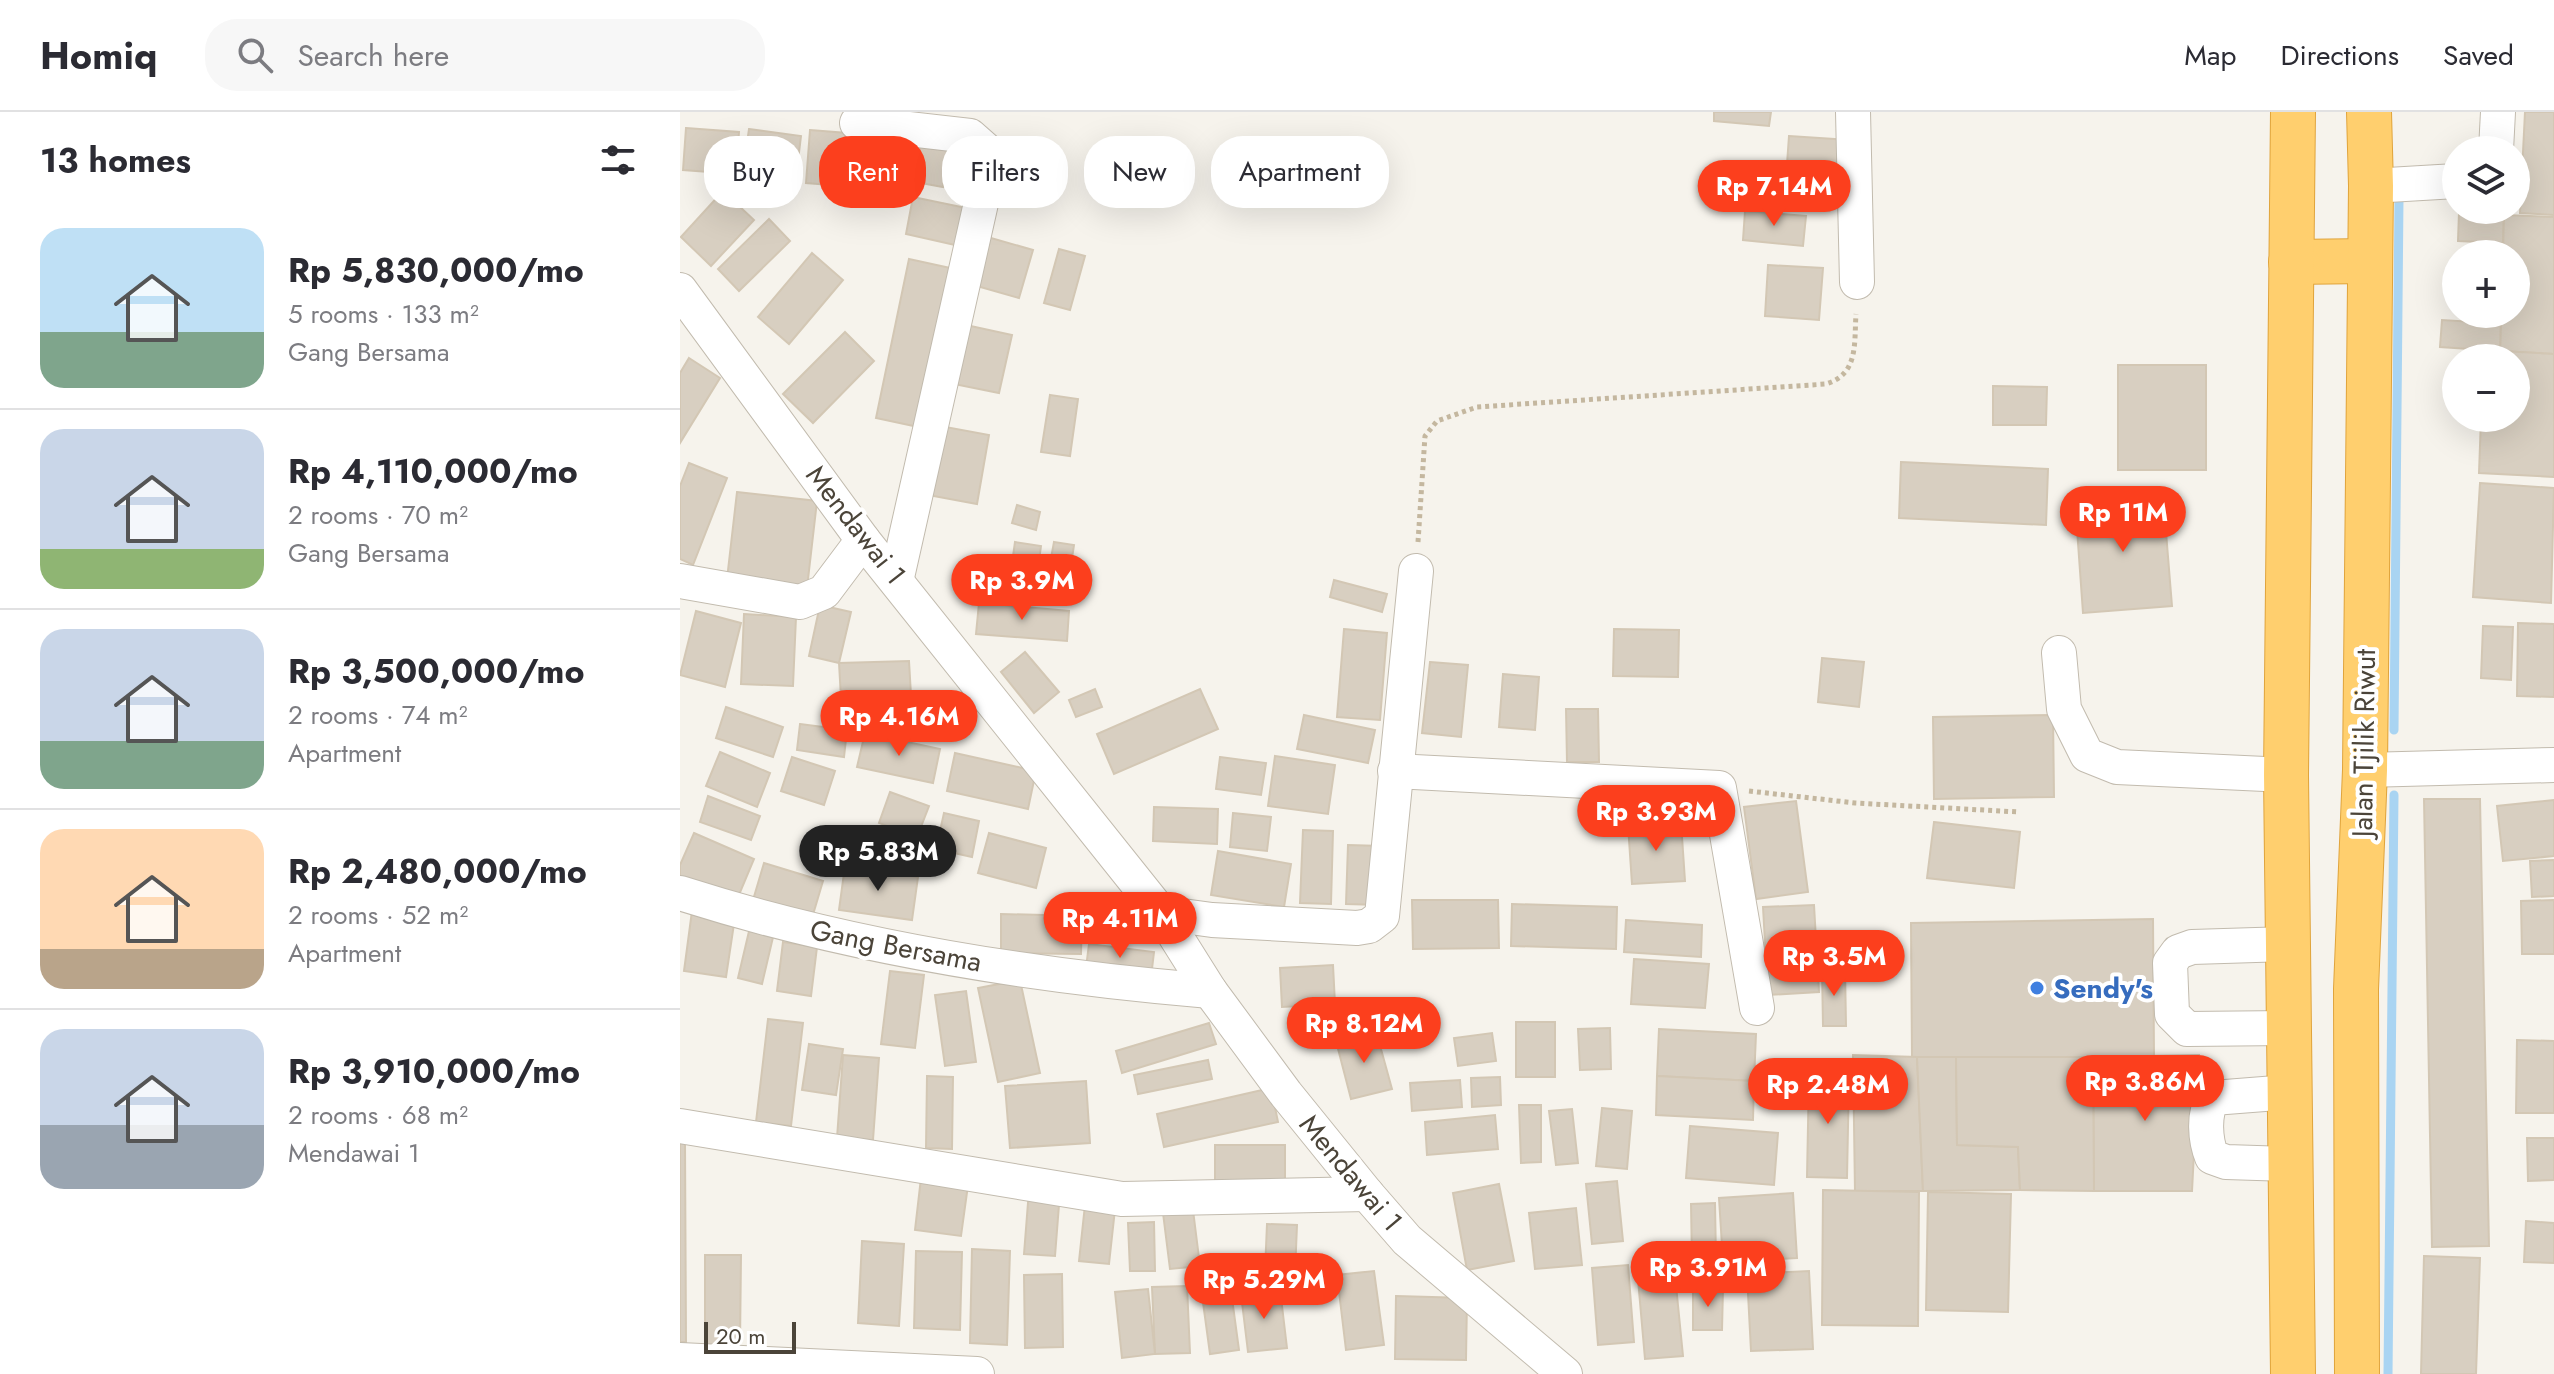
<!DOCTYPE html>
<meta charset="utf-8">
<style>
body{margin:0;font-family:Jost,sans-serif;background:#f7f7f7;color:#2b2b33;height:100vh;display:flex;flex-direction:column;font-size:30px;white-space:nowrap}
*{box-sizing:border-box;margin:0}
p{font-size:26px;color:#7c7c81}
.icon{flex:none;width:44px;height:44px;fill:none;stroke:currentColor;stroke-width:2;stroke-linecap:round;stroke-linejoin:round}
.map{position:relative;flex:1;overflow:hidden}
.details{display:flex;flex-direction:column;background:#fff;width:680px}
.details>*{flex:none}
.hud{position:absolute;left:24px;top:24px;width:760px;height:72px;display:flex;gap:16px}
.controls{position:absolute;left:1762px;top:24px;display:grid;gap:16px}
.controls a{display:grid;place-items:center;width:88px;height:88px;border-radius:50%;background:#fff;box-shadow:0 8px 32px #0002;font-size:40px}
.scale{position:absolute;left:24px;bottom:20px;width:92px;box-sizing:border-box;padding-left:8px;border:4px solid #4b4439;border-top:0;font-size:22px;line-height:28px;white-space:nowrap;color:#4b4439;-webkit-text-stroke:6px #fff;paint-order:stroke}
.price{position:absolute;translate:-50% -68px;padding:0 18px;border-radius:28px;background:#fc3f1d;color:#fff;font-size:26px;line-height:52px;filter:drop-shadow(0 2px 4px #0008)}
.price::after{content:'';position:absolute;left:50%;top:48px;width:24px;height:18px;margin-left:-12px;background:inherit;clip-path:polygon(0 0,100% 0,50% 100%)}
.price.current{background:#222;color:#fff}
ul{padding:0;list-style:none}
li{display:flex;align-items:center;gap:24px;height:200px;padding:0 40px}
li+li{border-top:2px solid #e1e1e2}
li span{display:grid;place-items:center;flex:none;width:224px;height:160px;border-radius:24px;color:#555}
li>.icon{margin-inline-start:auto}
span .icon{width:96px;height:96px;fill:#fffc;stroke-width:1}
li b{font-size:34px}
h2{display:flex;justify-content:space-between;align-items:center;height:96px;padding:0 40px;font-size:34px}
.pill{padding:0 28px;border-radius:32px;background:#fff;box-shadow:0 8px 32px #0002;font-size:28px;line-height:72px}
.pill.current{background:#fc3f1d;color:#fff}
header{display:flex;align-items:center;gap:48px;box-sizing:border-box;height:112px;padding:0 40px;background:#fff;border-bottom:2px solid #e1e1e2}
header strong{font-size:38px}
nav{display:flex;gap:44px;margin-inline-start:auto;font-size:28px}
.search{width:560px;height:72px;background:#f7f7f7;display:flex;align-items:center;gap:20px;box-sizing:border-box;padding:0 28px;border-radius:32px;color:#7c7c81;font-size:30px}
main{display:flex;flex:1;min-height:0}
.map>svg:first-child{display:block}
.lines{fill:none;stroke-linecap:round;stroke-linejoin:round}
.stream{stroke:#a9d4f2;stroke-width:9}
.building{fill:#d8cfc1;stroke:#d3c7b4;stroke-width:2}
.minor-casing{stroke:#c2bbae;stroke-width:36}
.highway-casing{stroke:#e0a43c;stroke-width:46}
.path{stroke:#c4b79f;stroke-width:5;stroke-dasharray:4 4;stroke-linecap:butt}
.minor{stroke:#fff;stroke-width:34}
.highway{stroke:#ffcf6e;stroke-width:44}
.shop-dot{fill:#3f7fe0;stroke:#fff;stroke-width:3}
.labels{text-anchor:middle;dominant-baseline:central;stroke-width:8;stroke-linejoin:round;paint-order:stroke}
.street-label{font-size:28px;fill:#4b4439;stroke:#fff}
.shop-label{font-size:28px;font-weight:bold;fill:#366cbe;stroke:#fff;text-anchor:start}
</style>
<header>
<strong>Homiq</strong>
<div class="search"><svg class="icon" aria-label="search" viewBox="0 0 24 24"><circle cx="10" cy="10" r="6"/><path d="M15 15l6 6"/></svg>Search here</div>
<nav><a>Map</a><a>Directions</a><a>Saved</a></nav>
</header>
<main>
<section class="details">
<h2>13 homes<svg class="icon" aria-label="filters" viewBox="0 0 24 24"><path d="M4 7h16M4 17h16"/><circle cx="9" cy="7" r="2"/><circle cx="15" cy="17" r="2"/></svg></h2>
<ul>
<li><span style="background:linear-gradient(#bfe0f5 65%,#7fa58c 0)"><svg class="icon" aria-label="home" viewBox="0 0 24 24"><path d="M3 11l9-7 9 7M6 9v11h12V9"/></svg></span><div><b>Rp 5,830,000/mo</b><p>5 rooms · 133 m²</p><p>Gang Bersama</p></div></li>
<li><span style="background:linear-gradient(#c9d6e8 75%,#8fb573 0)"><svg class="icon" aria-label="home" viewBox="0 0 24 24"><path d="M3 11l9-7 9 7M6 9v11h12V9"/></svg></span><div><b>Rp 4,110,000/mo</b><p>2 rooms · 70 m²</p><p>Gang Bersama</p></div></li>
<li><span style="background:linear-gradient(#c9d6e8 70%,#7fa58c 0)"><svg class="icon" aria-label="home" viewBox="0 0 24 24"><path d="M3 11l9-7 9 7M6 9v11h12V9"/></svg></span><div><b>Rp 3,500,000/mo</b><p>2 rooms · 74 m²</p><p>Apartment</p></div></li>
<li><span style="background:linear-gradient(#ffd9b3 75%,#b9a48a 0)"><svg class="icon" aria-label="home" viewBox="0 0 24 24"><path d="M3 11l9-7 9 7M6 9v11h12V9"/></svg></span><div><b>Rp 2,480,000/mo</b><p>2 rooms · 52 m²</p><p>Apartment</p></div></li>
<li><span style="background:linear-gradient(#c9d6e8 60%,#9aa5b1 0)"><svg class="icon" aria-label="home" viewBox="0 0 24 24"><path d="M3 11l9-7 9 7M6 9v11h12V9"/></svg></span><div><b>Rp 3,910,000/mo</b><p>2 rooms · 68 m²</p><p>Mendawai 1</p></div></li>
</ul>
</section>
<div class="map">
<svg width="1874" height="1262" viewBox="0 0 1874 1262">
<rect width="100%" height="100%" fill="#f6f3ec"/>
<g class="lines">
<g class="stream">
<polyline points="1714,618 1719,86"/>
<polyline points="1708,1262 1714,683"/>
</g>
</g>
<g class="building">
<polygon points="1034,0 1091,0 1089,14 1034,9"/>
<polygon points="1845,0 1874,0 1874,103 1840,101"/>
<polygon points="6,16 59,20 56,62 3,58"/>
<polygon points="69,17 121,24 115,73 62,66"/>
<polygon points="130,18 167,21 163,74 126,71"/>
<polygon points="187,21 235,30 226,78 179,69"/>
<polygon points="1109,24 1169,28 1165,85 1105,80"/>
<polygon points="241,29 270,34 263,75 235,70"/>
<polygon points="43,79 74,108 31,154 1,125"/>
<polygon points="233,85 291,97 284,135 226,122"/>
<polygon points="1065,99 1126,104 1123,134 1063,128"/>
<polygon points="1779,100 1824,103 1823,131 1778,129"/>
<polygon points="1824,103 1874,105 1874,242 1820,239 1821,202 1836,202 1836,142 1823,142"/>
<polygon points="89,107 110,129 59,179 38,157"/>
<polygon points="304,124 353,138 339,186 290,172"/>
<polygon points="379,137 405,144 390,198 364,191"/>
<polygon points="132,141 163,168 109,232 78,205"/>
<polygon points="229,147 275,157 243,316 196,306"/>
<polygon points="1088,153 1143,156 1139,208 1085,204"/>
<polygon points="1794,202 1821,202 1820,239 1760,235 1762,208 1794,210"/>
<polygon points="286,213 332,223 319,281 274,272"/>
<polygon points="165,220 194,249 133,311 103,282"/>
<polygon points="1804,238 1874,242 1874,365 1799,361 1801,306 1836,306 1836,246 1804,246"/>
<polygon points="9,246 40,266 0,331 0,261"/>
<rect x="1438" y="253" width="88" height="105"/>
<polygon points="1313,274 1367,275 1366,313 1313,313"/>
<polygon points="370,283 398,287 390,344 361,340"/>
<polygon points="260,314 309,323 297,392 248,383"/>
<polygon points="1221,350 1368,357 1366,413 1219,406"/>
<polygon points="9,351 47,366 13,453 0,447 0,374"/>
<polygon points="1800,371 1874,376 1871,491 1793,485"/>
<polygon points="57,380 137,389 127,476 47,467"/>
<polygon points="1483,383 1492,494 1403,501 1395,389"/>
<polygon points="337,393 360,400 356,418 332,411"/>
<polygon points="335,430 361,434 355,477 329,473"/>
<polygon points="374,430 394,433 388,472 367,468"/>
<polygon points="654,468 707,482 702,500 650,485"/>
<polygon points="299,491 389,499 387,529 296,522"/>
<polygon points="140,493 171,500 159,551 129,544"/>
<polygon points="16,499 61,511 45,575 0,563"/>
<polygon points="64,502 116,505 113,574 61,572"/>
<polygon points="1838,511 1874,512 1874,585 1837,584"/>
<polygon points="1803,514 1833,515 1831,568 1801,566"/>
<polygon points="664,517 707,521 700,608 657,605"/>
<polygon points="934,517 999,518 998,565 933,564"/>
<polygon points="345,540 379,580 354,601 321,560"/>
<polygon points="1142,546 1184,550 1179,595 1138,590"/>
<polygon points="229,549 231,583 161,586 159,551"/>
<polygon points="750,550 788,553 781,625 742,621"/>
<polygon points="823,562 859,565 855,618 819,615"/>
<polygon points="415,577 422,595 396,605 389,588"/>
<polygon points="520,577 538,617 434,662 417,622"/>
<polygon points="46,595 103,615 93,645 36,626"/>
<polygon points="886,597 918,597 919,650 887,650"/>
<polygon points="624,603 695,618 688,651 617,637"/>
<polygon points="1373,603 1374,685 1254,687 1253,605"/>
<polygon points="120,612 167,618 164,645 117,638"/>
<polygon points="185,621 260,637 253,671 177,655"/>
<polygon points="40,640 90,661 77,695 26,674"/>
<polygon points="275,641 356,659 348,697 267,679"/>
<polygon points="595,644 655,653 648,702 588,694"/>
<polygon points="112,645 155,659 144,693 101,679"/>
<polygon points="540,645 586,651 581,683 536,677"/>
<polygon points="210,680 249,694 237,725 199,711"/>
<polygon points="28,684 80,704 71,728 20,710"/>
<polygon points="1744,687 1800,687 1809,1134 1752,1135"/>
<polygon points="1874,688 1874,744 1823,749 1817,694"/>
<polygon points="1116,689 1128,780 1076,787 1064,695"/>
<polygon points="474,695 538,697 537,732 473,729"/>
<polygon points="264,701 299,709 292,745 256,737"/>
<polygon points="553,701 591,705 587,739 550,735"/>
<polygon points="1001,710 1005,769 952,772 948,713"/>
<polygon points="1254,710 1340,720 1334,776 1247,766"/>
<polygon points="623,718 653,719 651,792 620,791"/>
<polygon points="14,721 74,747 56,790 0,765 0,753"/>
<polygon points="309,721 366,736 356,776 298,761"/>
<polygon points="668,733 702,734 700,793 666,792"/>
<polygon points="538,739 611,752 604,795 531,783"/>
<polygon points="1874,748 1874,784 1852,785 1850,749"/>
<polygon points="84,751 143,769 132,806 73,788"/>
<polygon points="165,754 238,765 232,808 159,798"/>
<polygon points="732,788 818,788 819,836 733,837"/>
<polygon points="1874,788 1874,842 1842,842 1841,789"/>
<polygon points="832,792 937,795 936,837 831,834"/>
<polygon points="1134,793 1139,880 1088,883 1083,795"/>
<polygon points="12,799 55,805 46,865 4,859"/>
<polygon points="321,802 402,804 401,842 321,841"/>
<polygon points="1473,807 1474,945 1232,945 1231,811"/>
<polygon points="946,808 1022,813 1021,845 944,840"/>
<polygon points="70,815 94,821 82,872 58,866"/>
<polygon points="103,830 137,835 131,884 97,879"/>
<polygon points="409,832 474,840 471,865 406,856"/>
<polygon points="954,847 1029,852 1025,896 951,892"/>
<polygon points="653,853 655,892 602,895 600,856"/>
<polygon points="1142,857 1165,857 1166,914 1143,914"/>
<polygon points="210,859 244,863 235,936 201,932"/>
<polygon points="340,868 360,961 318,970 298,876"/>
<polygon points="286,879 296,950 265,954 255,883"/>
<polygon points="88,907 123,911 111,1014 76,1010"/>
<rect x="836" y="910" width="39" height="55"/>
<polygon points="529,911 536,932 442,961 436,939"/>
<polygon points="930,916 931,957 900,958 898,917"/>
<polygon points="979,917 1076,922 1074,969 977,964"/>
<polygon points="696,919 712,977 671,987 656,929"/>
<polygon points="812,921 816,949 778,954 774,926"/>
<polygon points="1837,928 1874,929 1874,1001 1836,1001"/>
<polygon points="129,932 163,937 156,983 122,978"/>
<polygon points="163,943 199,946 193,1028 157,1026"/>
<polygon points="1173,943 1237,945 1243,1079 1175,1079"/>
<polygon points="1519,943 1512,1079 1414,1079 1413,945"/>
<polygon points="1237,945 1276,945 1277,1033 1338,1035 1340,1078 1243,1079"/>
<polygon points="1276,945 1413,945 1414,1079 1340,1078 1338,1035 1277,1033"/>
<polygon points="528,948 532,967 458,982 454,963"/>
<polygon points="1129,963 1169,964 1167,1066 1127,1065"/>
<polygon points="247,964 273,965 272,1037 246,1036"/>
<polygon points="977,964 1074,969 1073,1008 976,1003"/>
<polygon points="820,965 821,993 792,995 791,966"/>
<polygon points="780,968 782,995 732,999 730,971"/>
<polygon points="406,969 410,1031 330,1036 325,974"/>
<polygon points="591,976 598,1010 484,1035 477,1002"/>
<polygon points="839,993 861,993 861,1050 841,1051"/>
<polygon points="922,996 952,999 947,1057 916,1054"/>
<polygon points="892,997 898,1051 876,1053 869,999"/>
<polygon points="815,1003 818,1037 747,1043 745,1010"/>
<polygon points="1010,1014 1098,1021 1094,1073 1006,1066"/>
<polygon points="1847,1026 1874,1026 1874,1068 1848,1069"/>
<polygon points="0,1031 5,1031 6,1230 0,1230"/>
<rect x="535" y="1033" width="70" height="35"/>
<polygon points="241,1066 288,1073 281,1124 235,1118"/>
<polygon points="937,1069 943,1129 912,1132 906,1072"/>
<polygon points="819,1072 834,1149 787,1158 773,1081"/>
<polygon points="349,1078 380,1080 375,1144 344,1142"/>
<polygon points="1143,1078 1239,1080 1238,1214 1142,1213"/>
<polygon points="1248,1080 1331,1082 1328,1200 1246,1198"/>
<polygon points="1113,1081 1117,1146 1043,1150 1039,1086"/>
<polygon points="1035,1091 1036,1148 1012,1148 1011,1092"/>
<polygon points="405,1093 435,1097 429,1152 399,1149"/>
<polygon points="896,1096 902,1153 855,1157 849,1101"/>
<polygon points="513,1098 520,1154 490,1157 483,1101"/>
<polygon points="1846,1109 1874,1111 1874,1151 1844,1150"/>
<polygon points="474,1110 475,1159 450,1159 448,1111"/>
<polygon points="587,1112 617,1113 615,1161 585,1159"/>
<polygon points="182,1129 224,1132 219,1214 178,1211"/>
<polygon points="292,1137 330,1139 327,1233 290,1231"/>
<polygon points="236,1139 282,1140 280,1218 234,1216"/>
<polygon points="25,1143 61,1143 60,1233 25,1233"/>
<polygon points="1744,1144 1800,1146 1796,1262 1741,1262"/>
<polygon points="948,1153 954,1230 918,1233 912,1156"/>
<polygon points="994,1153 1003,1244 965,1247 957,1156"/>
<polygon points="694,1159 704,1233 666,1238 657,1163"/>
<polygon points="1129,1159 1133,1237 1071,1239 1067,1162"/>
<polygon points="382,1162 383,1235 345,1236 344,1163"/>
<polygon points="507,1174 510,1241 475,1242 472,1175"/>
<polygon points="1013,1175 1043,1176 1042,1218 1013,1218"/>
<polygon points="468,1177 475,1242 442,1246 435,1180"/>
<polygon points="600,1177 607,1236 568,1240 561,1182"/>
<polygon points="551,1179 559,1238 530,1242 522,1183"/>
<polygon points="716,1184 787,1186 786,1248 715,1247"/>
</g>
<g class="lines">
<g class="minor-casing">
<g id="minor">
<polyline points="1173,0 1177,170"/>
<polyline points="177,11 290,24 307,39 310,51 217,465"/>
<polyline points="1816,38 1818,0"/>
<polyline points="1691,74 1776,69"/>
<polyline points="0,178 183,428 481,801 530,879 606,982 687,1082 727,1128 885,1262"/>
<polyline points="0,469 120,490 144,480 183,428"/>
<polyline points="1379,541 1384,597 1407,643 1437,655 1606,663"/>
<polyline points="1685,658 1874,653"/>
<polyline points="715,659 1039,676 1077,896"/>
<path d="M0,781C172,836 351,864 530,879"/>
<polyline points="481,801 532,808 677,816 689,814 702,804 736,459"/>
<polyline points="1608,832 1512,835 1498,840 1490,851 1492,902 1507,917 1609,916"/>
<path d="M1609,980L1533,986C1523,1002 1525,1028 1532,1045L1546,1050L1610,1052"/>
<polyline points="0,1014 442,1087 687,1082"/>
<polyline points="0,1248 297,1262"/>
</g>
</g>
<g class="highway-casing">
<g id="highway">
<polyline points="1611,150 1689,149"/>
<polyline points="1613,1262 1606,663 1613,0"/>
<polyline points="1677,1262 1676,877 1685,658 1691,74 1689,0"/>
</g>
</g>
<g class="path">
<path d="M738,430L745,324L757,309L797,295L1146,272C1179,262 1174,231 1176,202"/>
<polyline points="1069,679 1175,691 1339,700"/>
</g>
<use href="#minor" class="minor"/>
<use href="#highway" class="highway"/>
</g>
<circle class="shop-dot" cx="1357" cy="876" r="8"/>
<g class="labels">
<g class="street-label">
<text transform="translate(176 413) rotate(52)">Mendawai 1</text>
<text transform="translate(1684 631) rotate(-89)">Jalan Tjilik Riwut</text>
<text transform="translate(216 834) rotate(11)">Gang Bersama</text>
<text transform="translate(671 1061) rotate(50)">Mendawai 1</text>
</g>
<g class="shop-label">
<text x="1373" y="876">Sendy's</text>
</g>
</g>
</svg>
<div class="controls">
<a><svg class="icon" aria-label="layers" viewBox="0 0 24 24"><path d="M12 4l9 5-9 5-9-5zM3 14l9 5 9-5"/></svg></a>
<a>+</a>
<a>−</a>
</div>
<div class="scale">20 m</div>
<b class="price" style="left:1094px;top:116px">Rp 7.14M</b>
<b class="price" style="left:1443px;top:442px">Rp 11M</b>
<b class="price" style="left:342px;top:510px">Rp 3.9M</b>
<b class="price" style="left:219px;top:646px">Rp 4.16M</b>
<b class="price" style="left:976px;top:741px">Rp 3.93M</b>
<b class="price current" style="left:198px;top:781px">Rp 5.83M</b>
<b class="price" style="left:440px;top:848px">Rp 4.11M</b>
<b class="price" style="left:1154px;top:886px">Rp 3.5M</b>
<b class="price" style="left:684px;top:953px">Rp 8.12M</b>
<b class="price" style="left:1465px;top:1011px">Rp 3.86M</b>
<b class="price" style="left:1148px;top:1014px">Rp 2.48M</b>
<b class="price" style="left:1028px;top:1197px">Rp 3.91M</b>
<b class="price" style="left:584px;top:1209px">Rp 5.29M</b>
<div class="hud">
<a class="pill">Buy</a>
<a class="pill current">Rent</a>
<a class="pill">Filters</a>
<a class="pill">New</a>
<a class="pill">Apartment</a>
</div>
</div>
</main>
